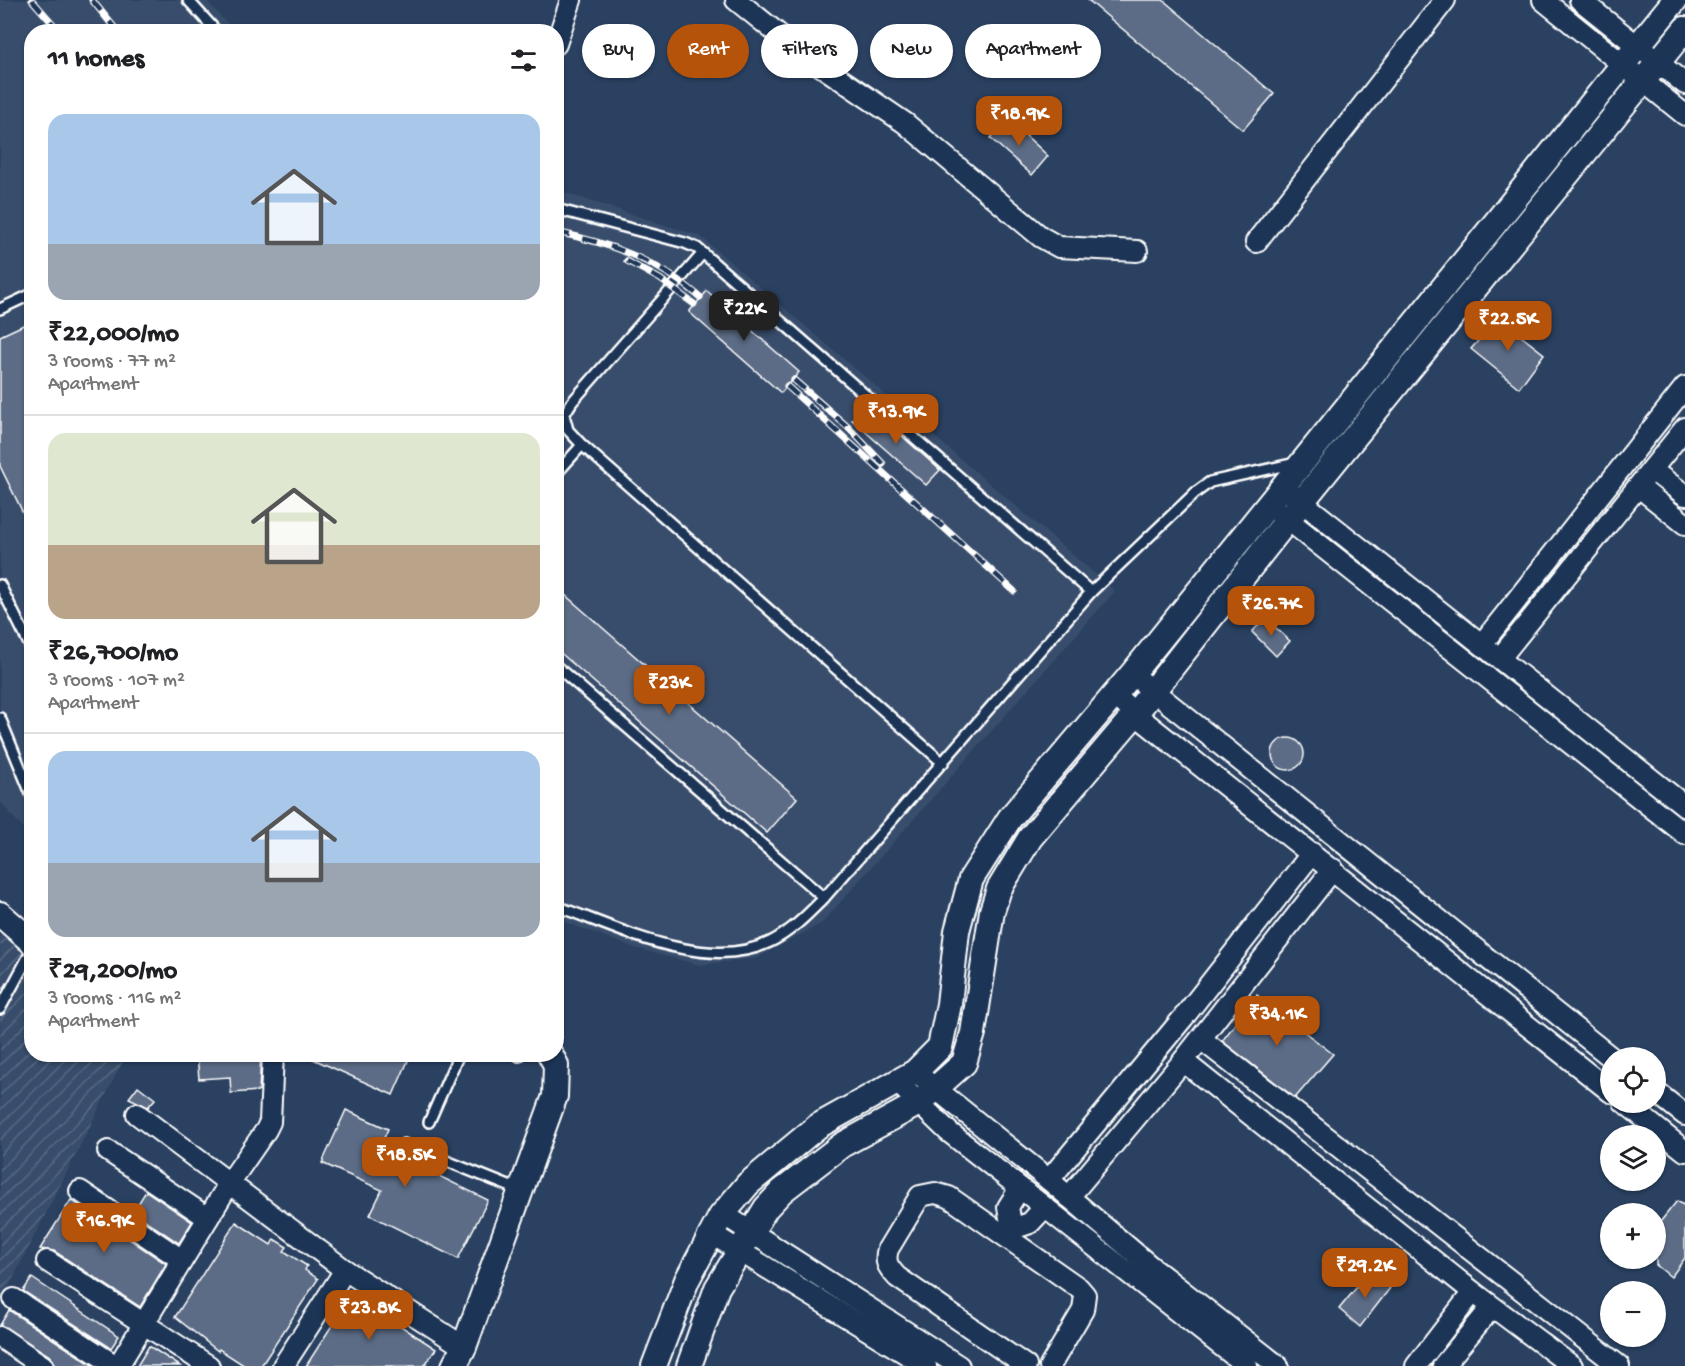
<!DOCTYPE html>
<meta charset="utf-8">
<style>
body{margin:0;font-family:"Gochi Hand",sans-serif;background:#f2f2f2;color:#202124;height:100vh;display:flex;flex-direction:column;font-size:22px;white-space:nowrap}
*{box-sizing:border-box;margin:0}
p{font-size:20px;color:#757577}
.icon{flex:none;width:33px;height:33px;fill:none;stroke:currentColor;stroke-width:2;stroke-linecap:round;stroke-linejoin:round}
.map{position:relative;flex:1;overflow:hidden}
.panel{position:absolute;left:24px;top:24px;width:540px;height:1038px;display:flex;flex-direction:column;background:#fff;border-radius:24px;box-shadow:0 2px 4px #0004}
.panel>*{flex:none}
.top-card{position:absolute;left:582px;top:24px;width:570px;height:54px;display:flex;gap:12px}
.fabs{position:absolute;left:1600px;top:1047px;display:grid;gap:12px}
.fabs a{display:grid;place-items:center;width:66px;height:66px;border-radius:50%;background:#fff;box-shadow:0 2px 4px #0004;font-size:30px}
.price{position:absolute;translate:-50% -51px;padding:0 14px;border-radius:12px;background:#b45309;color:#fff;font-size:20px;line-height:39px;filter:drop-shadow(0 2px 3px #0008)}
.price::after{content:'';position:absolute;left:50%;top:36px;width:18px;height:14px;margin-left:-9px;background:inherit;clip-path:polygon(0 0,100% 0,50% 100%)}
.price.selected{background:#222;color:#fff}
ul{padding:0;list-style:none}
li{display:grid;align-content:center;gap:12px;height:318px;padding:0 24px}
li+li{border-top:2px solid #e0e0e0}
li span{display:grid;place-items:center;height:186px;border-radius:18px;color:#555}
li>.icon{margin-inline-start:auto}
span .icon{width:108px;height:108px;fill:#fffc;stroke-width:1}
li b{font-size:26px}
h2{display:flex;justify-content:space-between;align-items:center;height:72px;padding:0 24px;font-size:26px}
.tag{padding:0 21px;border-radius:27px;background:#fff;box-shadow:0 2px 4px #0004;font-size:21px;line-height:54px}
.tag.selected{background:#b45309;color:#fff}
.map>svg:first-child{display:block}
.built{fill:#394e6c}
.industrial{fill:url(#industrial-furrows)}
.building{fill:#5b6c86;stroke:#fff;stroke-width:1.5}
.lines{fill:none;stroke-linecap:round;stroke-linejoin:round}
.service-casing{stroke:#fff;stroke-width:14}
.minor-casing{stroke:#fff;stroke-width:24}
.tertiary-casing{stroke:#fff;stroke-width:28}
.service{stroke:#1d3557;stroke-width:9}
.minor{stroke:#1d3557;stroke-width:20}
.tertiary{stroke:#1d3557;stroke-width:24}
.rail-casing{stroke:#fff;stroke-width:7}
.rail{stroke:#1d3557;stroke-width:4.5;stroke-dasharray:14;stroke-linecap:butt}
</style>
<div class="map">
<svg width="1685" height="1366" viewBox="0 0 1685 1366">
<defs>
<pattern id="industrial-furrows" width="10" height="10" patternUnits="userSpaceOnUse" patternTransform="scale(1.5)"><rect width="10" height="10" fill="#394e6c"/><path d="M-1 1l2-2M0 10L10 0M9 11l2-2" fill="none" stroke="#576982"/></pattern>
</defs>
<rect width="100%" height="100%" fill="#2a4161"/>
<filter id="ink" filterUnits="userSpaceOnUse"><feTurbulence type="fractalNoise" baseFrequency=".0167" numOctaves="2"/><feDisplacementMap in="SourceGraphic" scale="12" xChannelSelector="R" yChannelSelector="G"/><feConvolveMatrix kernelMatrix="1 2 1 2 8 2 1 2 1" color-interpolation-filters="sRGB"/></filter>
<g filter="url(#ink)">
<g class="built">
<polygon points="0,0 206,0 234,31 32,32 31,838 0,801"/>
<polygon points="556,190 700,236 1115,591 822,923 757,958 699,965 635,948 557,919"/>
</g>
<polygon class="industrial" points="0,925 31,950 32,1054 126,1055 0,1304"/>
<g class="building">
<polygon points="1088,0 1163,0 1274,94 1243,130"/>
<polygon points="1007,118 1048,156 1032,175 990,138"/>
<polygon points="707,291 799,372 781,393 689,312"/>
<polygon points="1498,318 1544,354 1519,388 1471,349"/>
<polygon points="32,321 32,531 0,466 0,336"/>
<polygon points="866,404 940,470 926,485 852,420"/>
<polygon points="556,587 797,798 767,833 556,649"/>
<polygon points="1265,618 1290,641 1276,656 1252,632"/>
<circle cx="1288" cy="754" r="16"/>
<polygon points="1257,995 1333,1054 1295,1098 1222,1041"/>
<polygon points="197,1054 261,1054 259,1091 231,1093 230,1077 199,1079"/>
<polygon points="302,1054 411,1054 393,1095"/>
<polygon points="138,1086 155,1099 148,1107 129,1098"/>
<polygon points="346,1110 388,1129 380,1147 488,1200 458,1259 370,1215 382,1190 322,1163"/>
<polygon points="146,1191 192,1222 179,1243 133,1212"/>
<polygon points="71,1200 166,1264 140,1307 54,1251 40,1249"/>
<polygon points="1677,1201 1685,1206 1685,1258 1671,1277 1656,1265 1656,1227"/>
<polygon points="236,1222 271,1245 274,1239 287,1247 284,1251 307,1266 305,1270 318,1279 261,1366 245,1366 219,1349 218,1351 175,1317"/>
<polygon points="1370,1271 1390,1288 1360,1327 1339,1309"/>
<polygon points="32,1278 119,1336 111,1348 23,1291"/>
<polygon points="352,1294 436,1349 424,1366 306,1366"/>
<polygon points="9,1310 94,1366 55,1366 50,1356 0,1325"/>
<polygon points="149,1346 180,1366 137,1366"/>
</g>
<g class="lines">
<g class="service-casing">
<g id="service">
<polyline points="188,0 217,32"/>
<polyline points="556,209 685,243 697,248 1091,592"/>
<polyline points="703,253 572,402 564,415 568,430 582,445 943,763"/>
<polyline points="0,309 32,294"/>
<polyline points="556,474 582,445"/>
<polyline points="0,585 32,650"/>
<polyline points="556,666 824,898"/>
<polyline points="0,718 32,796"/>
<path d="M556,906C619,928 705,973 770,942C791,932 808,914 824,898L1091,592L1195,493L1210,482L1296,463"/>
<polyline points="0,1009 32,950"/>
<polyline points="516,1054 519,1056"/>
<polyline points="429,1122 459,1054"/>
<polyline points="404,1144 521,1191"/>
</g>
</g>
<g class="minor-casing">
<g id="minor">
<polyline points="736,0 802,53 905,123 1041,237 1059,247 1137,251"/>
<polyline points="1543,0 1685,115"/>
<polyline points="1580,0 1685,84"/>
<polyline points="556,44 571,0"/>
<polyline points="1256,242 1445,0"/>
<polyline points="1653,471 1685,495"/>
<polyline points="1639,487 1685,524"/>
<polyline points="1292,494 1685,806"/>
<polyline points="1268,504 1685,834"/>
<polyline points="1482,644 1685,387"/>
<polyline points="1500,658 1685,428"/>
<polyline points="1132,674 1612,1058"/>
<polyline points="1114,694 1135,714 1611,1092"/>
<polyline points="1201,1039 1619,1366"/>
<polyline points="1183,1061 1473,1292 1572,1366"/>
<polyline points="915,1072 1049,1180 1149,1265 1278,1366"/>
<polyline points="897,1082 949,1132 1247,1366"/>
<polyline points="1656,1092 1685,1115"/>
<polyline points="1624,1102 1685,1151"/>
<polyline points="137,1114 345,1270 464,1347"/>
<polyline points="108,1151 208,1218"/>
<polyline points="1049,1180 1183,1018 1312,853"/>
<polyline points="1020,1188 1008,1207 1012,1229 1030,1223 1044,1208"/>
<polyline points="80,1191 182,1260"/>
<polyline points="1069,1197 1183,1061 1333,869"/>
<polyline points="723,1214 959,1366"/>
<polyline points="712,1234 926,1366"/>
<polyline points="47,1261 209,1366"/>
<polyline points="14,1299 116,1366"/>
<polyline points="0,1337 43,1366"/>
<polyline points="118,1366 230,1182 266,1130 270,1122 273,1054"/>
<polyline points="283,1366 345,1270"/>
<path d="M1026,1366L897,1277C888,1267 884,1262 888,1249L920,1196L935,1193L949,1197L1079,1288L1085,1295L1083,1310L1050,1366"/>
<polyline points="1416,1366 1473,1292"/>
<polyline points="1443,1366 1492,1307"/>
</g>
</g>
<g class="tertiary-casing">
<g id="tertiary">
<polyline points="0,914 32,942"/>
<polyline points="454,1366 464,1347 555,1096 556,1065 550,1054"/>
<polyline points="654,1366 687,1280 721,1216 748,1184 818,1126 915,1072 940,1047 949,1004 957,931 971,879 1010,818 1132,674 1675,0"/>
<polyline points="689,1366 717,1288 766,1208 782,1191 842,1145 919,1103 964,1063 973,1033 992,911 999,889 1030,838 1135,714 1288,519 1685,29"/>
</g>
</g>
<use href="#service" class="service"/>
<use href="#minor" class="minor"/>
<use href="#tertiary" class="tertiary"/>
<g class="rail-casing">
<g id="rail">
<polyline points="32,0 60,32"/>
<polyline points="92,0 118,32"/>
<path d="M556,232C610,243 659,261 700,297"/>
<polyline points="627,261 660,279 694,304"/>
<polyline points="794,380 849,428 883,464"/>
<polyline points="787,386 1014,591"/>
</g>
</g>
<use href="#rail" class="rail"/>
</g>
</g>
</svg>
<div class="fabs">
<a><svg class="icon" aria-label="locate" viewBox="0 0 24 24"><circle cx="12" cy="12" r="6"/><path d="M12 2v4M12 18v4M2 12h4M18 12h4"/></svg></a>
<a><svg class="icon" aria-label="layers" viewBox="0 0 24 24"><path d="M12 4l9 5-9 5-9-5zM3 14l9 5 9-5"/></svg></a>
<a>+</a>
<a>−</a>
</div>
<b class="price" style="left:1019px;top:147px">₹18.9K</b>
<b class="price selected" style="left:744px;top:342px">₹22K</b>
<b class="price" style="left:1508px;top:352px">₹22.5K</b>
<b class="price" style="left:896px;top:445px">₹13.9K</b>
<b class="price" style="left:1271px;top:637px">₹26.7K</b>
<b class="price" style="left:669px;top:716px">₹23K</b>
<b class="price" style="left:1277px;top:1047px">₹34.1K</b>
<b class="price" style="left:405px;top:1188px">₹18.5K</b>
<b class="price" style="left:104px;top:1254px">₹16.9K</b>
<b class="price" style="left:1365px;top:1299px">₹29.2K</b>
<b class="price" style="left:369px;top:1341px">₹23.8K</b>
<div class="top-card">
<a class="tag">Buy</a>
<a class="tag selected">Rent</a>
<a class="tag">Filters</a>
<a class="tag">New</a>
<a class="tag">Apartment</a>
</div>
<section class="panel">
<h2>11 homes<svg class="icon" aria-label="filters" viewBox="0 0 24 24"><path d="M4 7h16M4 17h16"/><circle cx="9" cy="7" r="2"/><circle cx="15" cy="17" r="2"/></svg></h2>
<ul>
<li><span style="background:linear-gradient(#a9c7e8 70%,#9aa5b1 0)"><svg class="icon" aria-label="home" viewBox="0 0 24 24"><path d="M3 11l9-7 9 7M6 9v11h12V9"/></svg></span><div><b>₹22,000/mo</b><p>3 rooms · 77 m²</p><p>Apartment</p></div></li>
<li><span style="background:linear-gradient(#dfe7d0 60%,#b9a48a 0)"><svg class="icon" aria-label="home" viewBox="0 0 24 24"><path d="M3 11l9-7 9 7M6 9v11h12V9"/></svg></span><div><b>₹26,700/mo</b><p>3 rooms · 107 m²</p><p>Apartment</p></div></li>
<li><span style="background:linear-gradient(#a9c7e8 60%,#9aa5b1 0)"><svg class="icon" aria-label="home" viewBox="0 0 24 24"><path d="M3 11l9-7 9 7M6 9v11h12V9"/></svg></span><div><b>₹29,200/mo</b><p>3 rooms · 116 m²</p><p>Apartment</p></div></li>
</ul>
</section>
</div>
